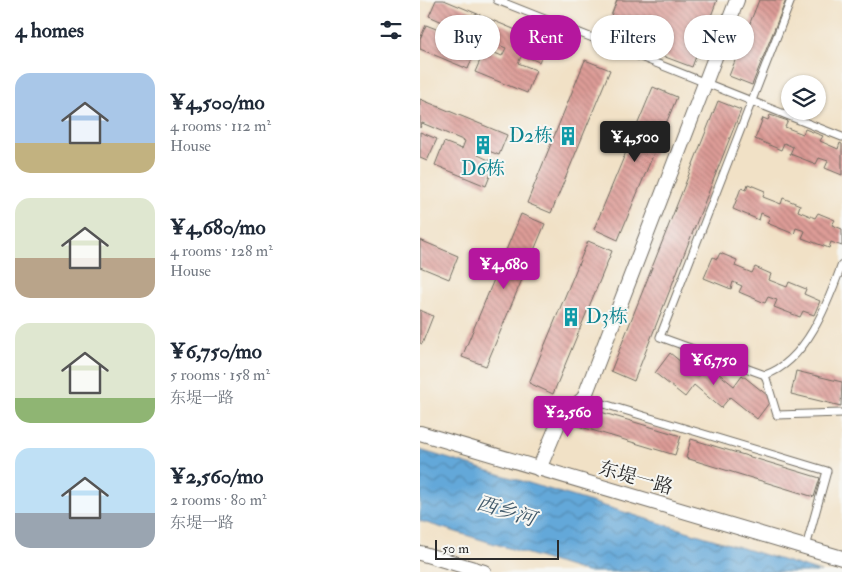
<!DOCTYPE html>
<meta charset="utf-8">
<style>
body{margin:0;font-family:"IM FELL Double Pica","Noto Serif SC",serif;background:#f6f6f7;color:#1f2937;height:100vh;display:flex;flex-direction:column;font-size:19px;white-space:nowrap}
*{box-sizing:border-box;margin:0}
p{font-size:16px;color:#747a83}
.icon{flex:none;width:28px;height:28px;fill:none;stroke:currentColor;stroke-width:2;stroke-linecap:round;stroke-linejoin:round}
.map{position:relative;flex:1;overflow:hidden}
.sheet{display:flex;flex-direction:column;background:#fff;width:420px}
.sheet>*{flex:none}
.guide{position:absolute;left:15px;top:15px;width:331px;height:45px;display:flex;gap:10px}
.fabs{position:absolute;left:361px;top:75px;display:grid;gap:10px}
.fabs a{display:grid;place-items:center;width:45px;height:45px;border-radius:50%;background:#fff;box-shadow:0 1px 4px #0004;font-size:25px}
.scale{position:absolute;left:15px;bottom:12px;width:124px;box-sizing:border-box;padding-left:5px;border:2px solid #2b2b2b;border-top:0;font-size:14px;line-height:18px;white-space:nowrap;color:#2b2b2b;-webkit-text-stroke:4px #f6f6f2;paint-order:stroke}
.price{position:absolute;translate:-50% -42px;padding:0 11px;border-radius:5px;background:#b5179e;color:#fff;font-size:16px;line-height:32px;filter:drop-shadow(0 1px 2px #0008)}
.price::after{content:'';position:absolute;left:50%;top:30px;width:15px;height:11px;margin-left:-8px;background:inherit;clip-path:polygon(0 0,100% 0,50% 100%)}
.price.current{background:#222;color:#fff}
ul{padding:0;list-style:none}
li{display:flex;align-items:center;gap:15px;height:125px;padding:0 15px}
li span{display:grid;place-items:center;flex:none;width:140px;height:100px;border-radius:15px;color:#555}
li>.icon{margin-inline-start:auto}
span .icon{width:60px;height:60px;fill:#fffc;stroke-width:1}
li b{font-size:21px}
h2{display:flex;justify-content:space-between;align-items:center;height:60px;padding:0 15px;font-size:21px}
.tag{padding:0 18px;border-radius:22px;background:#fff;box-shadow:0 1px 4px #0004;font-size:18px;line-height:45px}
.tag.current{background:#b5179e;color:#fff}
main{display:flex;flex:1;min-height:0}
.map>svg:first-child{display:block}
.water{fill:url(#water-waves);stroke:#476a82}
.building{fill:url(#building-back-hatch)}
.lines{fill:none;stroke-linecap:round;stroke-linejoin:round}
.lane-casing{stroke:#706b61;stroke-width:9}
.street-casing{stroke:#706b61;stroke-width:16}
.lane{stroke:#fff;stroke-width:7}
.street{stroke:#fff;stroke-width:14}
.labels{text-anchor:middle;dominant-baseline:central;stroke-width:4;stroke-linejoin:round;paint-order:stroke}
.culture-label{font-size:19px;fill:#0d838f;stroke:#f6f6f2;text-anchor:end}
.street-label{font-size:19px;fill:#2b2b2b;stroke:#f6f6f2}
.water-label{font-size:20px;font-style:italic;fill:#3f5768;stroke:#f6f6f2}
</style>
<main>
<section class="sheet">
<h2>4 homes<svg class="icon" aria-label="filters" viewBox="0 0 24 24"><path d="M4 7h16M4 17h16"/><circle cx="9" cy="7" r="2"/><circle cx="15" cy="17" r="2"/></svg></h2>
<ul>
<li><span style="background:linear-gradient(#a9c7e8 70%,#c2b280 0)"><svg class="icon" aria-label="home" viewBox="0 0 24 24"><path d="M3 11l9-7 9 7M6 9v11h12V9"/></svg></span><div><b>¥4,500/mo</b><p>4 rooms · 112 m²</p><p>House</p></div></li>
<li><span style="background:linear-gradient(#dfe7d0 60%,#b9a48a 0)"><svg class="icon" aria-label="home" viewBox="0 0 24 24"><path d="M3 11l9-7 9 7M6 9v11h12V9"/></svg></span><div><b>¥4,680/mo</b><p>4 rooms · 128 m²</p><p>House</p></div></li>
<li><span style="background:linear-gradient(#dfe7d0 75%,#8fb573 0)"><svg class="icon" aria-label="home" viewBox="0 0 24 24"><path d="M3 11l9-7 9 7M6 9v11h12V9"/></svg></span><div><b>¥6,750/mo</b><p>5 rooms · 158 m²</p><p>东堤一路</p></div></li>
<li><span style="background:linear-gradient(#bfe0f5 65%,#9aa5b1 0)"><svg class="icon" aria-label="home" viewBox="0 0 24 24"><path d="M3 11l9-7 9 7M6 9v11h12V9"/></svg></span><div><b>¥2,560/mo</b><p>2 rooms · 80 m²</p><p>东堤一路</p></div></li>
</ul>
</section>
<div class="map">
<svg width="422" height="572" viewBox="0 0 422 572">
<defs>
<pattern id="water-waves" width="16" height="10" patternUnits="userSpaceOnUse" patternTransform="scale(1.25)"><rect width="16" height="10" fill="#63a8d9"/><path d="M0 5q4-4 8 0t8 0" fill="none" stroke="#5289b0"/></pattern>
<pattern id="building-back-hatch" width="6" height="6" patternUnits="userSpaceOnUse" patternTransform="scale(1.25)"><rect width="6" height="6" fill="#dd9c97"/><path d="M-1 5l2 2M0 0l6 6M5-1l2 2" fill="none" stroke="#b37f7b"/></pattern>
</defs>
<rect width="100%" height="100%" fill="#f6f6f2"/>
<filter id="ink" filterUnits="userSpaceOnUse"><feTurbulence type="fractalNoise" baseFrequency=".02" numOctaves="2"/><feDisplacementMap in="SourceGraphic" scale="10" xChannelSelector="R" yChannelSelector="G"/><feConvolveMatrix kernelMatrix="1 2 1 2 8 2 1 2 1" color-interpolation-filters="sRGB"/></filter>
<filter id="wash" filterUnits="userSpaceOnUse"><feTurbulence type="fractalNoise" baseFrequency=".0096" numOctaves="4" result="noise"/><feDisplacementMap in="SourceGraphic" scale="20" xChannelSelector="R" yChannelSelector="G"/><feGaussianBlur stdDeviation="1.12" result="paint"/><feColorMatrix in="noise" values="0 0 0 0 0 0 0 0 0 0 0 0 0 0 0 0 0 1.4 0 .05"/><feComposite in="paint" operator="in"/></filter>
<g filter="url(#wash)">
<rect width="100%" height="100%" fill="#f1e1c6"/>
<polygon class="water" points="0,450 401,572 167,572 0,521"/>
<g id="blocks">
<g class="building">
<polygon points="16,0 24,0 127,43 119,62 102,55 98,63 116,70 107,93 55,72 65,49 82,56 86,48 43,30 40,38 57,46 48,69 0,49 0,39 6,25 24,32 27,24 9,16"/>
<polygon points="197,0 297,0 272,67 184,34"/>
<polygon points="339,0 366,0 332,85 309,76"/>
<polygon points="165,60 190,70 131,213 107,203"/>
<polygon points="233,87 257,97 198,240 174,229"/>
<polygon points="0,99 87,135 79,155 61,148 58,155 75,163 66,186 15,165 24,142 42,149 45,141 2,123 0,128"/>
<polygon points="298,101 321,110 214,381 191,371"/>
<polygon points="350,115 368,121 365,127 383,134 385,129 403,136 400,141 418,149 420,143 422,144 422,175 405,168 408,161 399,158 396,164 370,154 373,147 364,143 361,150 335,139 343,118 348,120"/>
<polygon points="0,132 17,139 7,161 0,158"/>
<polygon points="328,184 345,191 343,197 361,204 363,198 380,205 378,211 395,218 398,213 415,220 412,225 422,229 422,246 411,242 409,248 382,238 385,231 376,228 374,234 347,223 350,217 341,213 339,220 313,209 321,188 326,190"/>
<polygon points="101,214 125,224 66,366 42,357"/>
<polygon points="0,240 38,256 29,279 0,267"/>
<polygon points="168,241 192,251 133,394 109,383"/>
<polygon points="300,253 317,260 315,266 332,273 335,267 351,274 349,280 367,287 369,282 386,289 384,294 400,301 394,315 383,311 380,317 354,307 357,300 348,297 345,303 319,292 322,286 313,282 311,289 284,278 293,257 297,259"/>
<polygon points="0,310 13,316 2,344 0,343"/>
<polygon points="250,353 278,376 287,364 314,386 322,375 352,399 337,419 310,397 301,408 274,385 265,397 235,373"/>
<polygon points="376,371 422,382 421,406 371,394"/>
<polygon points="164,407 261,436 255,455 158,426"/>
<polygon points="271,439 400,478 394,497 266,458"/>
</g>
</g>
</g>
<g filter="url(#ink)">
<use href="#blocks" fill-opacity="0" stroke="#706b61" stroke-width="1"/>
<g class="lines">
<g class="lane-casing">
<g id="lane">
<polyline points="77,0 422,137"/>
<path d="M371,0L240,337L345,375C387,361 408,302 422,264"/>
<polyline points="345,375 357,415 422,413"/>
<polyline points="164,398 407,471 386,547"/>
</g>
</g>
<g class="street-casing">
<g id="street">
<polyline points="0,433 422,558"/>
<polyline points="119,469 140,419 164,398 317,0"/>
<polyline points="0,553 64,572"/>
</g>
</g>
<use href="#lane" class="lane"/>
<use href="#street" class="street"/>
</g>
</g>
<defs>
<g id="building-bare" transform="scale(1.5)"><path d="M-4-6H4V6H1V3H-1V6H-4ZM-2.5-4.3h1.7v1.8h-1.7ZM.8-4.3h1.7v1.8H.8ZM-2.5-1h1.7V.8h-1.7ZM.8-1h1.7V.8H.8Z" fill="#0f9aa8" stroke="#f6f6f2" stroke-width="2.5" paint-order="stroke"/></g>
</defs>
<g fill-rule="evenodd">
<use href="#building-bare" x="148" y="136"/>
<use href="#building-bare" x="63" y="145"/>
<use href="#building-bare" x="151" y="317"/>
</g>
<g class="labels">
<g class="culture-label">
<text x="133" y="136">D2栋</text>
<text x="63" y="169" text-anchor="middle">D6栋</text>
<text x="166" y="317" text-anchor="start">D3栋</text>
</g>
<g class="street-label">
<text transform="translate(216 478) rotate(16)">东堤一路</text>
</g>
<g class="water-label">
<text transform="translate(86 511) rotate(17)">西乡河</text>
</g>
</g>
</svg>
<div class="fabs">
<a><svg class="icon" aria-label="layers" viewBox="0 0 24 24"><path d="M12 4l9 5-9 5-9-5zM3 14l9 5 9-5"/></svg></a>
</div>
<div class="scale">50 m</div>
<b class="price current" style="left:215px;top:163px">¥4,500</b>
<b class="price" style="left:84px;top:290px">¥4,680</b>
<b class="price" style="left:294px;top:386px">¥6,750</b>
<b class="price" style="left:148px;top:438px">¥2,560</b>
<div class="guide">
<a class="tag">Buy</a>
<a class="tag current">Rent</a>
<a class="tag">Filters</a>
<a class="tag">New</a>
</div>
</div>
</main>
